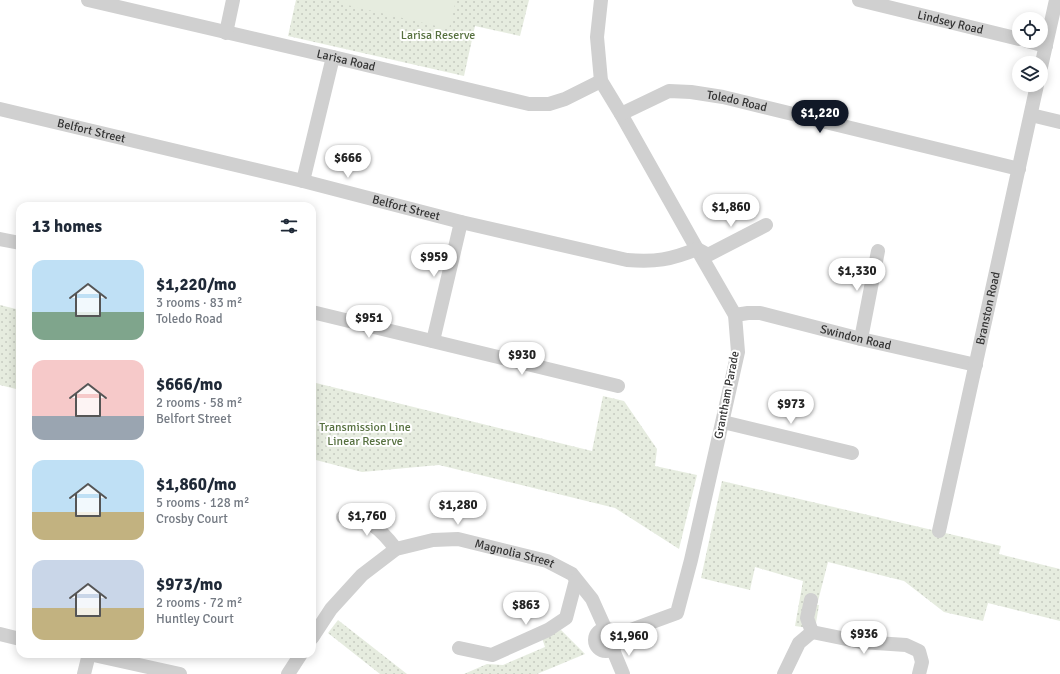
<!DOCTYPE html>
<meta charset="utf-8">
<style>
body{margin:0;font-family:Signika,sans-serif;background:#f2f2f3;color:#1f2937;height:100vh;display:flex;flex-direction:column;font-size:15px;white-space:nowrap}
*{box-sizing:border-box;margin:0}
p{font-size:13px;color:#747a83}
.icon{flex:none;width:22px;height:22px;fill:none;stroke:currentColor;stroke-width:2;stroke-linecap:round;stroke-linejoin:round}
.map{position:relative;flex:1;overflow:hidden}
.panel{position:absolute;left:16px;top:202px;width:300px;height:456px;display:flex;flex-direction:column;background:#fff;border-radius:12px;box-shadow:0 2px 10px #0003}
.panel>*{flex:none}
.buttons{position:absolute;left:1012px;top:12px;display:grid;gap:8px}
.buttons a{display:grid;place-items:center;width:36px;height:36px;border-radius:50%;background:#fff;box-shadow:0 2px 10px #0003;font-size:20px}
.price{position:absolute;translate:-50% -34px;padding:0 9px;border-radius:14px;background:#fff;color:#222;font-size:13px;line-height:26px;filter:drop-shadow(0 1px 2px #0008)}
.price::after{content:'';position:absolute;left:50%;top:24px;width:12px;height:9px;margin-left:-6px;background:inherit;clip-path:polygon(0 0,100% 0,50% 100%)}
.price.active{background:#111827;color:#fff}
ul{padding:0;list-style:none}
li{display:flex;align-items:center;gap:12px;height:100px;padding:0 16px}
li span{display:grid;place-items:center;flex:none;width:112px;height:80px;border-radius:12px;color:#555}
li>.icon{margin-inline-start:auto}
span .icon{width:48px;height:48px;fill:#fffc;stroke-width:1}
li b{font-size:17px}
h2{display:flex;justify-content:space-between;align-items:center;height:48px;padding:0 16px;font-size:17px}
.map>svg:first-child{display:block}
.park{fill:url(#park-dots)}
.pitch{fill:#e6ecdf}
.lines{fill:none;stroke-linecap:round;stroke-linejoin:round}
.minor{stroke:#d0d0d0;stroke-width:14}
.labels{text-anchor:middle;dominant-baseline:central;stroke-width:4;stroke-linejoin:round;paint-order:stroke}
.street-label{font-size:12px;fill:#333;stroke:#fff}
.park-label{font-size:12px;fill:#56703f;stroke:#fff}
</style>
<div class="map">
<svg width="1060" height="674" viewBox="0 0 1060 674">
<defs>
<pattern id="park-dots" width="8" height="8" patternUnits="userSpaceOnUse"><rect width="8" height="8" fill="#e6ecdf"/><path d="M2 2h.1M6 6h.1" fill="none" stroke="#c6cbc0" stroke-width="1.8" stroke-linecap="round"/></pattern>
</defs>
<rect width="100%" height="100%" fill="#fff"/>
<g class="park">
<polygon points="296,0 529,0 520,36 475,26 464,76 288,36"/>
<polygon points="0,305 20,310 20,390 0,385"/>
<polygon points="312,382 592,451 603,396 624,401 657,449 655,466 697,475 679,549 615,508 439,465 362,472 312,459"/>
<polygon points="722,481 1001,546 999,554 1060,569 1060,621 988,603 983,621 944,612 904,581 828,562 817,605 819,605 815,629 795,626 803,581 755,567 750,590 701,578"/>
<polygon points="338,620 407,674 380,674 328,633"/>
<polygon points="561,630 585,654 537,674 464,674 487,664 503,665 545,647 542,638"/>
</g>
<polygon class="pitch" points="343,0 456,0 449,29 343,4"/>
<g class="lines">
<g class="minor">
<path id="s1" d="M88,0L333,57L529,104H549L565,99L601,81"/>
<polyline points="601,0 597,37 601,81 621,114 697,249 735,315 738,352 691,560 677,613 617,635"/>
<path id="s2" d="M859,0L1019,39"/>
<polyline points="226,33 233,0"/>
<polyline points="1027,41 1046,46"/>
<polyline points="1041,67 1056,0"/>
<path id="s3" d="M0,109L303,181L461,222L627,260C656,262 670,260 697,249L708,255L766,225"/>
<path id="s4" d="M621,114L669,91L691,92L723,97L1019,169"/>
<polyline points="1031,115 1060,122"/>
<polyline points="303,181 333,57"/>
<polyline points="0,239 20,243"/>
<polyline points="312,312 618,386"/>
<path id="s5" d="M735,315L748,313H760L861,339L976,365"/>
<polyline points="861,339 878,251"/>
<polyline points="433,341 461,222"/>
<polyline points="723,422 852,453"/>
<path d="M343,517C371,520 379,527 396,549"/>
<path id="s6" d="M939,531L1037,85"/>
<polyline points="811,600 807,618 812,632"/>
<circle cx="606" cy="640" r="11"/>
<polyline points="812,632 861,642 906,645 919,651 922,662 919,674"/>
<polyline points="0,634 20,639"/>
<path id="s7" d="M312,638L331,609L362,575L396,549L433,540L458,539L547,561L572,574L592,599L605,628"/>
<polyline points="459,648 492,655 548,630 566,618 576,580"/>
<polyline points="613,650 623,674"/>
<polyline points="89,654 180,674"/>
<polyline points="84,674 89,654"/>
<polyline points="288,674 301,654"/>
<polyline points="784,674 799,643 812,632"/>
</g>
</g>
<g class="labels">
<g class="street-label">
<text stroke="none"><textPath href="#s2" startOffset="94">Lindsey Road</textPath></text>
<text stroke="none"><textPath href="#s1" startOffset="265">Larisa Road</textPath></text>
<text stroke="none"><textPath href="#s4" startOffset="122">Toledo Road</textPath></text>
<text stroke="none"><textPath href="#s3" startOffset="94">Belfort Street</textPath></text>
<text stroke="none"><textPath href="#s3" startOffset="418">Belfort Street</textPath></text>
<text stroke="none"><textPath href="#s6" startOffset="228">Branston Road</textPath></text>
<text stroke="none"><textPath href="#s5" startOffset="124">Swindon Road</textPath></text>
<text transform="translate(727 395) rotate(-79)">Grantham Parade</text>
<text stroke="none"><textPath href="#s7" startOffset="245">Magnolia Street</textPath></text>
</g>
<g class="park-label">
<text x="438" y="35">Larisa Reserve</text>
<text x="365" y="427">Transmission Line<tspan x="365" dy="14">Linear Reserve</tspan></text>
</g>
</g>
</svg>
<div class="buttons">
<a><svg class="icon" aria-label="locate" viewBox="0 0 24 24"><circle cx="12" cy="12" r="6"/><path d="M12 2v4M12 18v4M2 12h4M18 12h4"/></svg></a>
<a><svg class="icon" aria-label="layers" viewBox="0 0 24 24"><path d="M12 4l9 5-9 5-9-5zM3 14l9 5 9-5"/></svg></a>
</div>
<b class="price active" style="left:820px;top:134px">$1,220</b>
<b class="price" style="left:348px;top:179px">$666</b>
<b class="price" style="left:731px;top:228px">$1,860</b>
<b class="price" style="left:434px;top:278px">$959</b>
<b class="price" style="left:857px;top:292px">$1,330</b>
<b class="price" style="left:369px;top:339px">$951</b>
<b class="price" style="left:522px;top:376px">$930</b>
<b class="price" style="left:791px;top:425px">$973</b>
<b class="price" style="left:458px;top:526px">$1,280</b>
<b class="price" style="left:367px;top:537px">$1,760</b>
<b class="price" style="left:526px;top:626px">$863</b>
<b class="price" style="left:864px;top:655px">$936</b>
<b class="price" style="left:629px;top:657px">$1,960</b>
<section class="panel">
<h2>13 homes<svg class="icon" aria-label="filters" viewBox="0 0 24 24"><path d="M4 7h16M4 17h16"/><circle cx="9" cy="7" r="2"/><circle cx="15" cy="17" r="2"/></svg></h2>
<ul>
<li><span style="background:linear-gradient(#bfe0f5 65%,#7fa58c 0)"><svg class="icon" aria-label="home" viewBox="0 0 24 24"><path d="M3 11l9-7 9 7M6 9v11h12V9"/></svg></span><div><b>$1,220/mo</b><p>3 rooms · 83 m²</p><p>Toledo Road</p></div></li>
<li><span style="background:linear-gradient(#f6c9c9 70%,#9aa5b1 0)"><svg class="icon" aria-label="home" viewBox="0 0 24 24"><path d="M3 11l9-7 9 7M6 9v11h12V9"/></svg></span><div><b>$666/mo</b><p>2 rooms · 58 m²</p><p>Belfort Street</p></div></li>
<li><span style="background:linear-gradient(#bfe0f5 65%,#c2b280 0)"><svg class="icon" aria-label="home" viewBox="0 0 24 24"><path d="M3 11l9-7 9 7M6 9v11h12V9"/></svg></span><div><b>$1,860/mo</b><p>5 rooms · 128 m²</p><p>Crosby Court</p></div></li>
<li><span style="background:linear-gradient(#c9d6e8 60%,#c2b280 0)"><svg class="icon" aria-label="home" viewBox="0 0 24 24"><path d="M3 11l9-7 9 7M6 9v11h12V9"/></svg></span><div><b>$973/mo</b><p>2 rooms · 72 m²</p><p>Huntley Court</p></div></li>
</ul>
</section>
</div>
